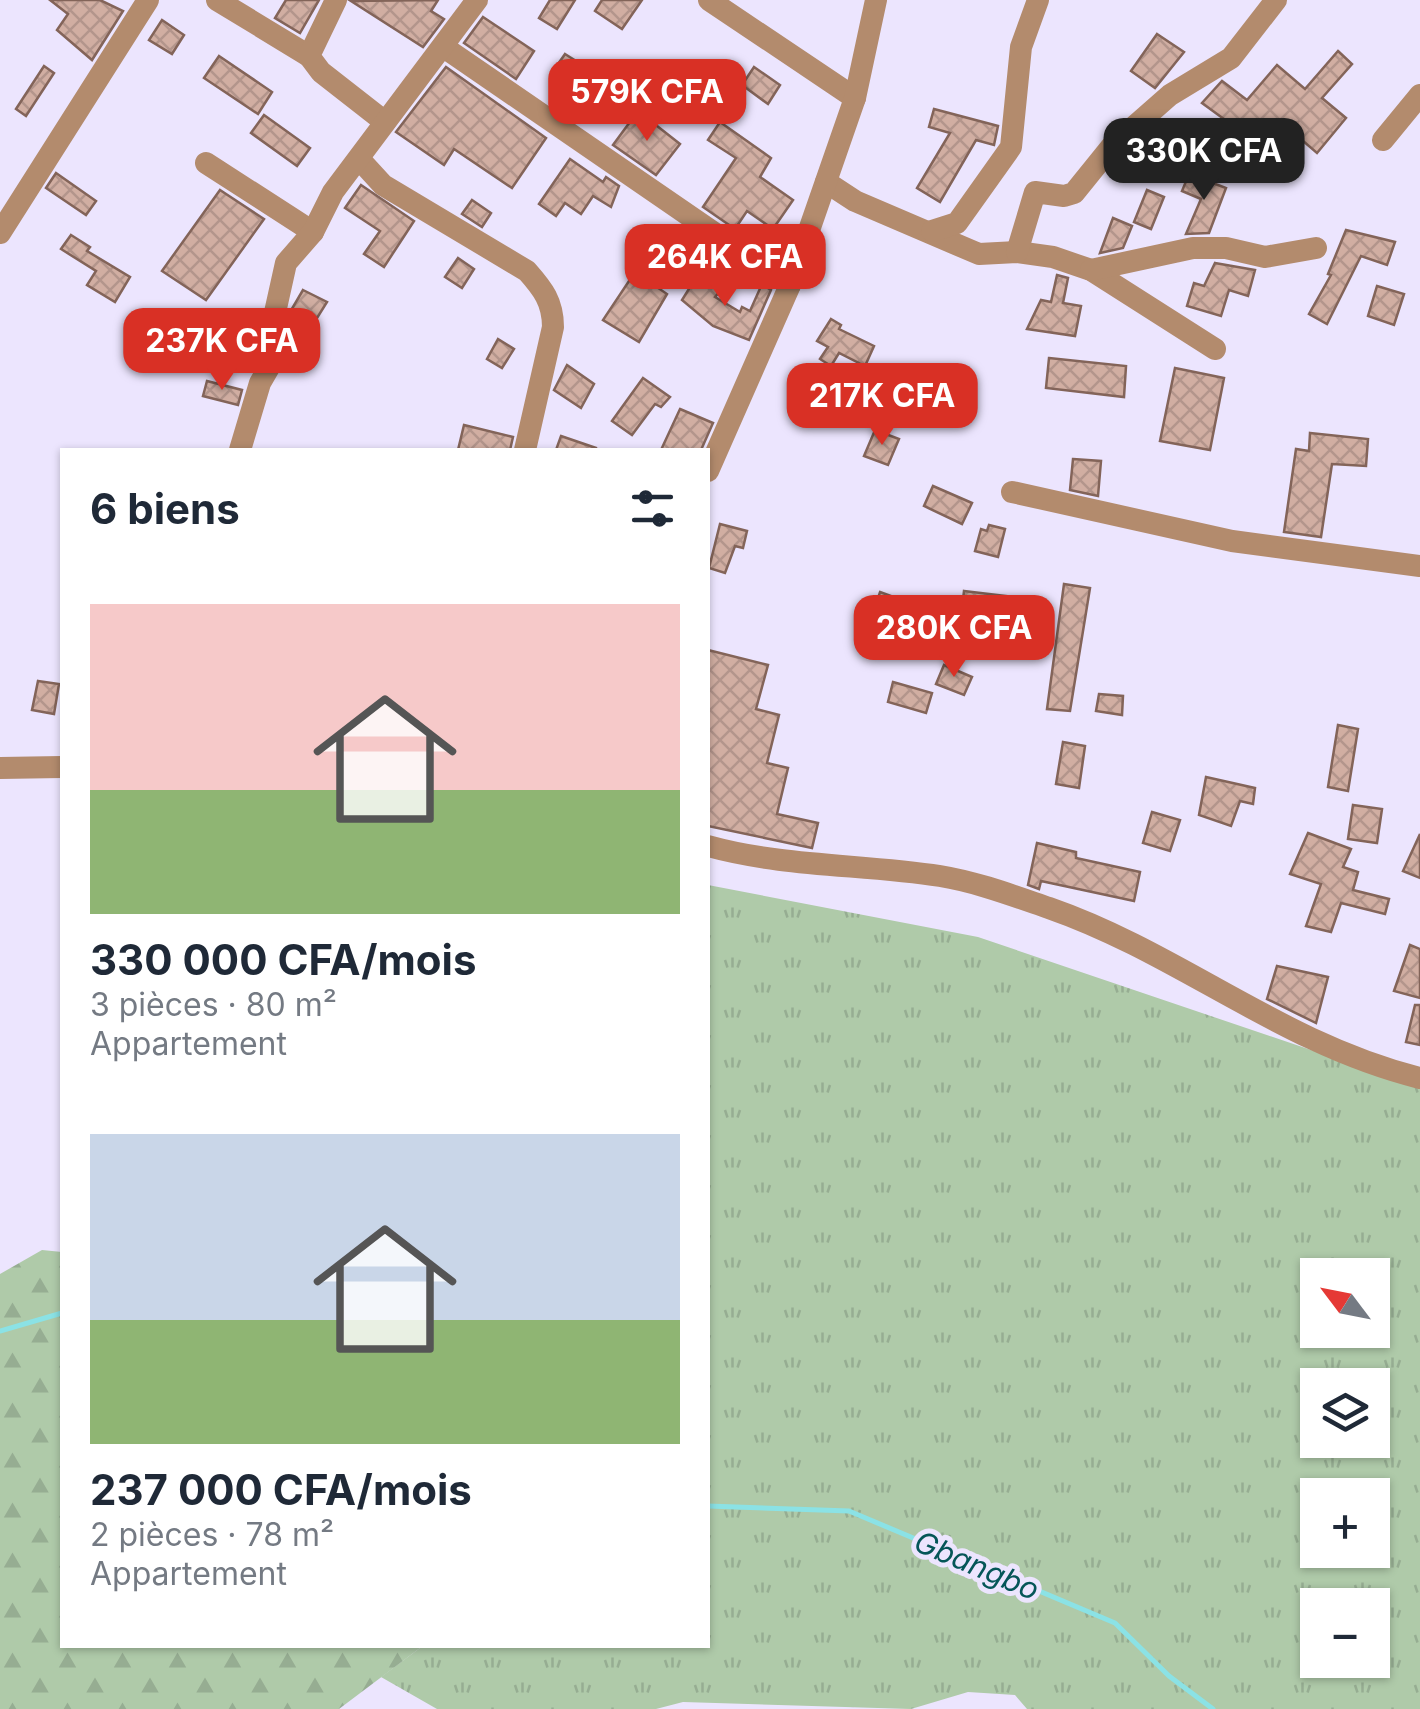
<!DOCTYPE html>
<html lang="fr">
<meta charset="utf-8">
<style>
body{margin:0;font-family:Inter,sans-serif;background:#f2f2f3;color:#1f2937;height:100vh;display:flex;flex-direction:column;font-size:38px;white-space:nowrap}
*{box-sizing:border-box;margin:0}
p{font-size:32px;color:#747a83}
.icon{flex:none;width:55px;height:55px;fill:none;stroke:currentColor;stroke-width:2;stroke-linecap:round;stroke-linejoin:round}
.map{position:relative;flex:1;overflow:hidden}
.panel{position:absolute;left:60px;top:448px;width:650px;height:1200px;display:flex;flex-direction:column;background:#fff;border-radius:0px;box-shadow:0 2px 8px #0004}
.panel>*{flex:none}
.needle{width:65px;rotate:302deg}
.buttons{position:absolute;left:1300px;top:1258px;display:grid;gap:20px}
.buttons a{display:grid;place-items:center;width:90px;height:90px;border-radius:0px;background:#fff;box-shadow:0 2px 8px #0004;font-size:50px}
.price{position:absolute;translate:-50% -85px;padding:0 22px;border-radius:20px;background:#d93025;color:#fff;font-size:32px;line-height:65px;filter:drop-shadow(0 2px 5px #0008)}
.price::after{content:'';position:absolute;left:50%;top:60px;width:30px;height:22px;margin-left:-15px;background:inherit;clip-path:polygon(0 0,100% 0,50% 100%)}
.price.selected{background:#222;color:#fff}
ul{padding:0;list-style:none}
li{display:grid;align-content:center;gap:20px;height:530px;padding:0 30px}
li span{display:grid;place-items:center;height:310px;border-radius:0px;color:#555}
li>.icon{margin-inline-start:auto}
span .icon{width:180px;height:180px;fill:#fffc;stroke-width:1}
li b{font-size:42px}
h2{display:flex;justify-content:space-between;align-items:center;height:120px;padding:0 30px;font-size:42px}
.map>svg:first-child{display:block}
.grass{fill:url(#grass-tufts);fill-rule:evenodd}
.forest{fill:url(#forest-firs)}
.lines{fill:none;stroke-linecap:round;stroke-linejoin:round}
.stream{stroke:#8be2e5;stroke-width:5}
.building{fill:url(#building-cross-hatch);stroke:#836459;stroke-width:2.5}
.minor{stroke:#b38b6d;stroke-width:22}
.labels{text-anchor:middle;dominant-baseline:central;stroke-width:10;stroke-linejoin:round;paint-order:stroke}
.water-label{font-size:30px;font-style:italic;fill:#055658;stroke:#ece5fe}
</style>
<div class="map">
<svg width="1420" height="1709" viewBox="0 0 1420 1709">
<defs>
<pattern id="grass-tufts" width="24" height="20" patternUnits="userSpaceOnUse" patternTransform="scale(2.5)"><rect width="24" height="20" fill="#afcaa9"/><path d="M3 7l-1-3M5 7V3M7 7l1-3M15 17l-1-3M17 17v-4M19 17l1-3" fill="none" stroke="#96ad92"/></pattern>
<pattern id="forest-firs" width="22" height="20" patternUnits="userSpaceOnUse" patternTransform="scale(2.5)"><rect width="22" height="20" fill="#afcaa9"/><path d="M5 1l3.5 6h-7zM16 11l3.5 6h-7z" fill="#96ad92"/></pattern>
<pattern id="building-cross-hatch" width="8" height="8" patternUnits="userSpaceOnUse" patternTransform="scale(2.5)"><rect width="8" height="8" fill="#d1aea2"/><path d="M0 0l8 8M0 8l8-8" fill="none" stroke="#b3958c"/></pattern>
</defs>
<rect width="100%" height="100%" fill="#ece5fe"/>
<path class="grass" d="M708,885L978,937L1420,1087V1709H1027L1015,1695L968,1692L911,1709L683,1702L656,1709H437L381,1677L424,1645H708ZM1318,1275H1372V1330H1318ZM1318,1385H1372V1440H1318ZM1318,1495H1372V1550H1318ZM1318,1605H1372V1660H1318Z"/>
<polygon class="forest" points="42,1250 62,1252 62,1645 424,1645 339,1709 0,1709 0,1274"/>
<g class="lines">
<g class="stream">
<polyline points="0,1331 62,1313"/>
<polyline points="708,1506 849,1511 1115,1623 1169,1676 1213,1709"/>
</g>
</g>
<g class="building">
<polygon points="50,0 100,0 123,11 92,60 57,30 68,14"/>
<polygon points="286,0 319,0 300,33 275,18"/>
<polygon points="438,0 431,11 444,19 423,47 351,1"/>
<polygon points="550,0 575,0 557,29 539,18"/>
<polygon points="602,0 642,0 622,29 595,11"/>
<polygon points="483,17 534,51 516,79 464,43"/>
<polygon points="162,20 184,35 172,54 149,40"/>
<polygon points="1157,34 1184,52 1155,88 1131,71"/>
<polygon points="1338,51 1352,64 1322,98 1346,118 1317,153 1280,121 1261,146 1202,103 1222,81 1247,100 1277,65 1305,89"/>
<polygon points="565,54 598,75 589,89 556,67"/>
<polygon points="219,56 272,92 258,114 204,78"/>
<polygon points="44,66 54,73 26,116 16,109"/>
<polygon points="446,67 546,138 512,188 454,149 444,165 396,132"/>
<polygon points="754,67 780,85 768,104 742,85"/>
<polygon points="934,109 998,126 994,145 976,140 940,202 917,188 950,133 929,127"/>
<polygon points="638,111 680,144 656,175 613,145"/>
<polygon points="264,115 310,148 297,166 251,133"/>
<polygon points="720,122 771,158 760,177 793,200 773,229 747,211 735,229 703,207 736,158 708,140"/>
<polygon points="570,159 603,182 606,177 619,186 611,207 593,196 581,214 565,203 556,216 539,204"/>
<polygon points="56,173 96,201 86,215 46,188"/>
<polygon points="1189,174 1226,188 1209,233 1186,234 1201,199 1182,191"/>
<polygon points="361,185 414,221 384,267 364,254 380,231 345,208"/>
<polygon points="220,190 264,219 206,300 162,271"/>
<polygon points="1147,190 1164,197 1151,229 1134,222"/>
<polygon points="472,200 491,213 482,227 462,214"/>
<polygon points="1113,218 1132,226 1123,248 1100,253"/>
<polygon points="1346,230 1395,242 1387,265 1361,256 1327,324 1309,314 1331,275 1328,274"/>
<polygon points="71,235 90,247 87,251 130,277 115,302 87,285 96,271 61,249"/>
<polygon points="458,258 474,269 462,288 445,277"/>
<polygon points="1215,263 1255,270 1248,296 1229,290 1221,316 1187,306 1194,283 1204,286"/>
<polygon points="635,272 667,294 639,342 603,320"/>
<polygon points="1057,275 1068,278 1063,303 1081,306 1075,336 1027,329 1041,300 1051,302"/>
<polygon points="697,276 721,290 715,297 740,312 742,307 750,311 762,284 771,290 749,340 713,326 682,300"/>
<polygon points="1377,286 1404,294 1394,325 1368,316"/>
<polygon points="303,290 327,302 312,326 290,312"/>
<polygon points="142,314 195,321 193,340 139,333"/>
<polygon points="831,319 841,325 839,329 874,346 865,366 839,353 831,366 820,359 828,347 817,341"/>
<polygon points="498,339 514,349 502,368 487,359"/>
<polygon points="1049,358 1126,366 1124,397 1046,388"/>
<polygon points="567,365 594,384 581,408 554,390"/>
<polygon points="1175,368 1224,378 1210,450 1160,441"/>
<polygon points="643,378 670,397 661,407 655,404 632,435 612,421"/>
<polygon points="207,381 242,390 238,405 203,396"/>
<polygon points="680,409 713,423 701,450 661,450"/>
<polygon points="464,425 513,437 510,450 458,450"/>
<polygon points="875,430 899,439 888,465 864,456"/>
<polygon points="1310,433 1368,439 1366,466 1332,464 1321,537 1284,532 1296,449 1309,451"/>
<polygon points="561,436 596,448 596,450 556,450"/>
<polygon points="1073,459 1101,461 1098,496 1070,490"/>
<polygon points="933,486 972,503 962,524 924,506"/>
<polygon points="720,524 747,531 743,548 735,546 725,573 709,568"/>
<polygon points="989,525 1005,529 998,557 975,551 981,529 987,531"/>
<polygon points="1064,584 1090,588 1070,711 1047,709"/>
<polygon points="964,591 1015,597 1013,618 997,616 996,622 961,618"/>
<polygon points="880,592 891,596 880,630 869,626"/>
<polygon points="708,650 768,665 756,709 779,715 767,763 788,768 777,814 818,823 812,848 708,826"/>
<polygon points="944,665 972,677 964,695 936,684"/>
<polygon points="38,681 59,684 54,714 32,710"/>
<polygon points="893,682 932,693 926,713 888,702"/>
<polygon points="1099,694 1123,696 1122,715 1096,711"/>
<polygon points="1338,725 1358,729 1348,791 1328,787"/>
<polygon points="1063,742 1085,746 1079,788 1056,784"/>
<polygon points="1206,777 1255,788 1253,804 1240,801 1231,826 1199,815"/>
<polygon points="1353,805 1382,809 1377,843 1348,839"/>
<polygon points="1152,812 1180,820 1170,851 1143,843"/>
<polygon points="1308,833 1351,849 1343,867 1358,872 1353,890 1389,899 1385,914 1341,903 1331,932 1306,926 1321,884 1290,874"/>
<polygon points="1420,834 1420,878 1403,871"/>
<polygon points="1037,843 1076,852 1076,858 1140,872 1134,901 1041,881 1039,889 1028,885"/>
<polygon points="1410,945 1420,949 1420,998 1394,991"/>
<polygon points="1277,966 1328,977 1316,1023 1267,999"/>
<polygon points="1415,1005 1420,1005 1420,1045 1406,1042"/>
</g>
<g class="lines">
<g class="minor">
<polyline points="217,0 309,56"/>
<polyline points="336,0 309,56 321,72 385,122"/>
<polyline points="709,0 855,98"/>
<polyline points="445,48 790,285"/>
<polyline points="1383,140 1420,95"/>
<path d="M361,161L383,185L527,271C543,289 553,302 553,327L525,450"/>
<polyline points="206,163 313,232"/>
<polyline points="826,182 855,201 979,254 1017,252 1053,257 1091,270 1215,349"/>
<polyline points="932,231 957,223 1011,147 1021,47 1038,0"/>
<polyline points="0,233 148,0"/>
<polyline points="1017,252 1035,192 1064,196 1074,193 1112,146 1170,95 1231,58 1276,0"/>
<polyline points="1091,270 1193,248 1226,248 1265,257 1316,248"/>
<polyline points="240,450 260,383 279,350 274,317 286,263 313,232 333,192 477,0"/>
<polyline points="708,471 790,285 855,98 876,0"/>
<polyline points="1012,492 1232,541 1420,566"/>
<polyline points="0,768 62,767"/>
<path d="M708,846C784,867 862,864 940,876C977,882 1014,896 1049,908C1181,954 1280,1043 1420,1078"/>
</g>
</g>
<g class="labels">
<g class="water-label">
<text transform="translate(977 1565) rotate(23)">Gbangbo</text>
</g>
</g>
</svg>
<div class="buttons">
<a><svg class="needle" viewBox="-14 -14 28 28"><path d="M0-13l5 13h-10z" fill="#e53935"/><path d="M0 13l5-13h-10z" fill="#747a83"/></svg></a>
<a><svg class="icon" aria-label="layers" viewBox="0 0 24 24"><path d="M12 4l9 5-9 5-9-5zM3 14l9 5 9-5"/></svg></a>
<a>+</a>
<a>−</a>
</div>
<b class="price" style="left:647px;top:144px">579K CFA</b>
<b class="price selected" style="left:1204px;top:203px">330K CFA</b>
<b class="price" style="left:725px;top:309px">264K CFA</b>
<b class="price" style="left:222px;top:393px">237K CFA</b>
<b class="price" style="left:882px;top:448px">217K CFA</b>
<b class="price" style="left:954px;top:680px">280K CFA</b>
<section class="panel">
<h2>6 biens<svg class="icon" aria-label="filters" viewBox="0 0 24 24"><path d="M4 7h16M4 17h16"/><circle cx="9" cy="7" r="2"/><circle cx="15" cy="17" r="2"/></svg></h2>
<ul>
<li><span style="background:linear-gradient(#f6c9c9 60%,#8fb573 0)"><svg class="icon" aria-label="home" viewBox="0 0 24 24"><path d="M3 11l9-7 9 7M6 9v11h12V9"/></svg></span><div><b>330 000 CFA/mois</b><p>3 pièces · 80 m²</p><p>Appartement</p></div></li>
<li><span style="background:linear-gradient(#c9d6e8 60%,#8fb573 0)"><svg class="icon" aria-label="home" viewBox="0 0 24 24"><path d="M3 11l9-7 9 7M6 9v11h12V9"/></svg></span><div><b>237 000 CFA/mois</b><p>2 pièces · 78 m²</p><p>Appartement</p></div></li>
</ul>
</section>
</div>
